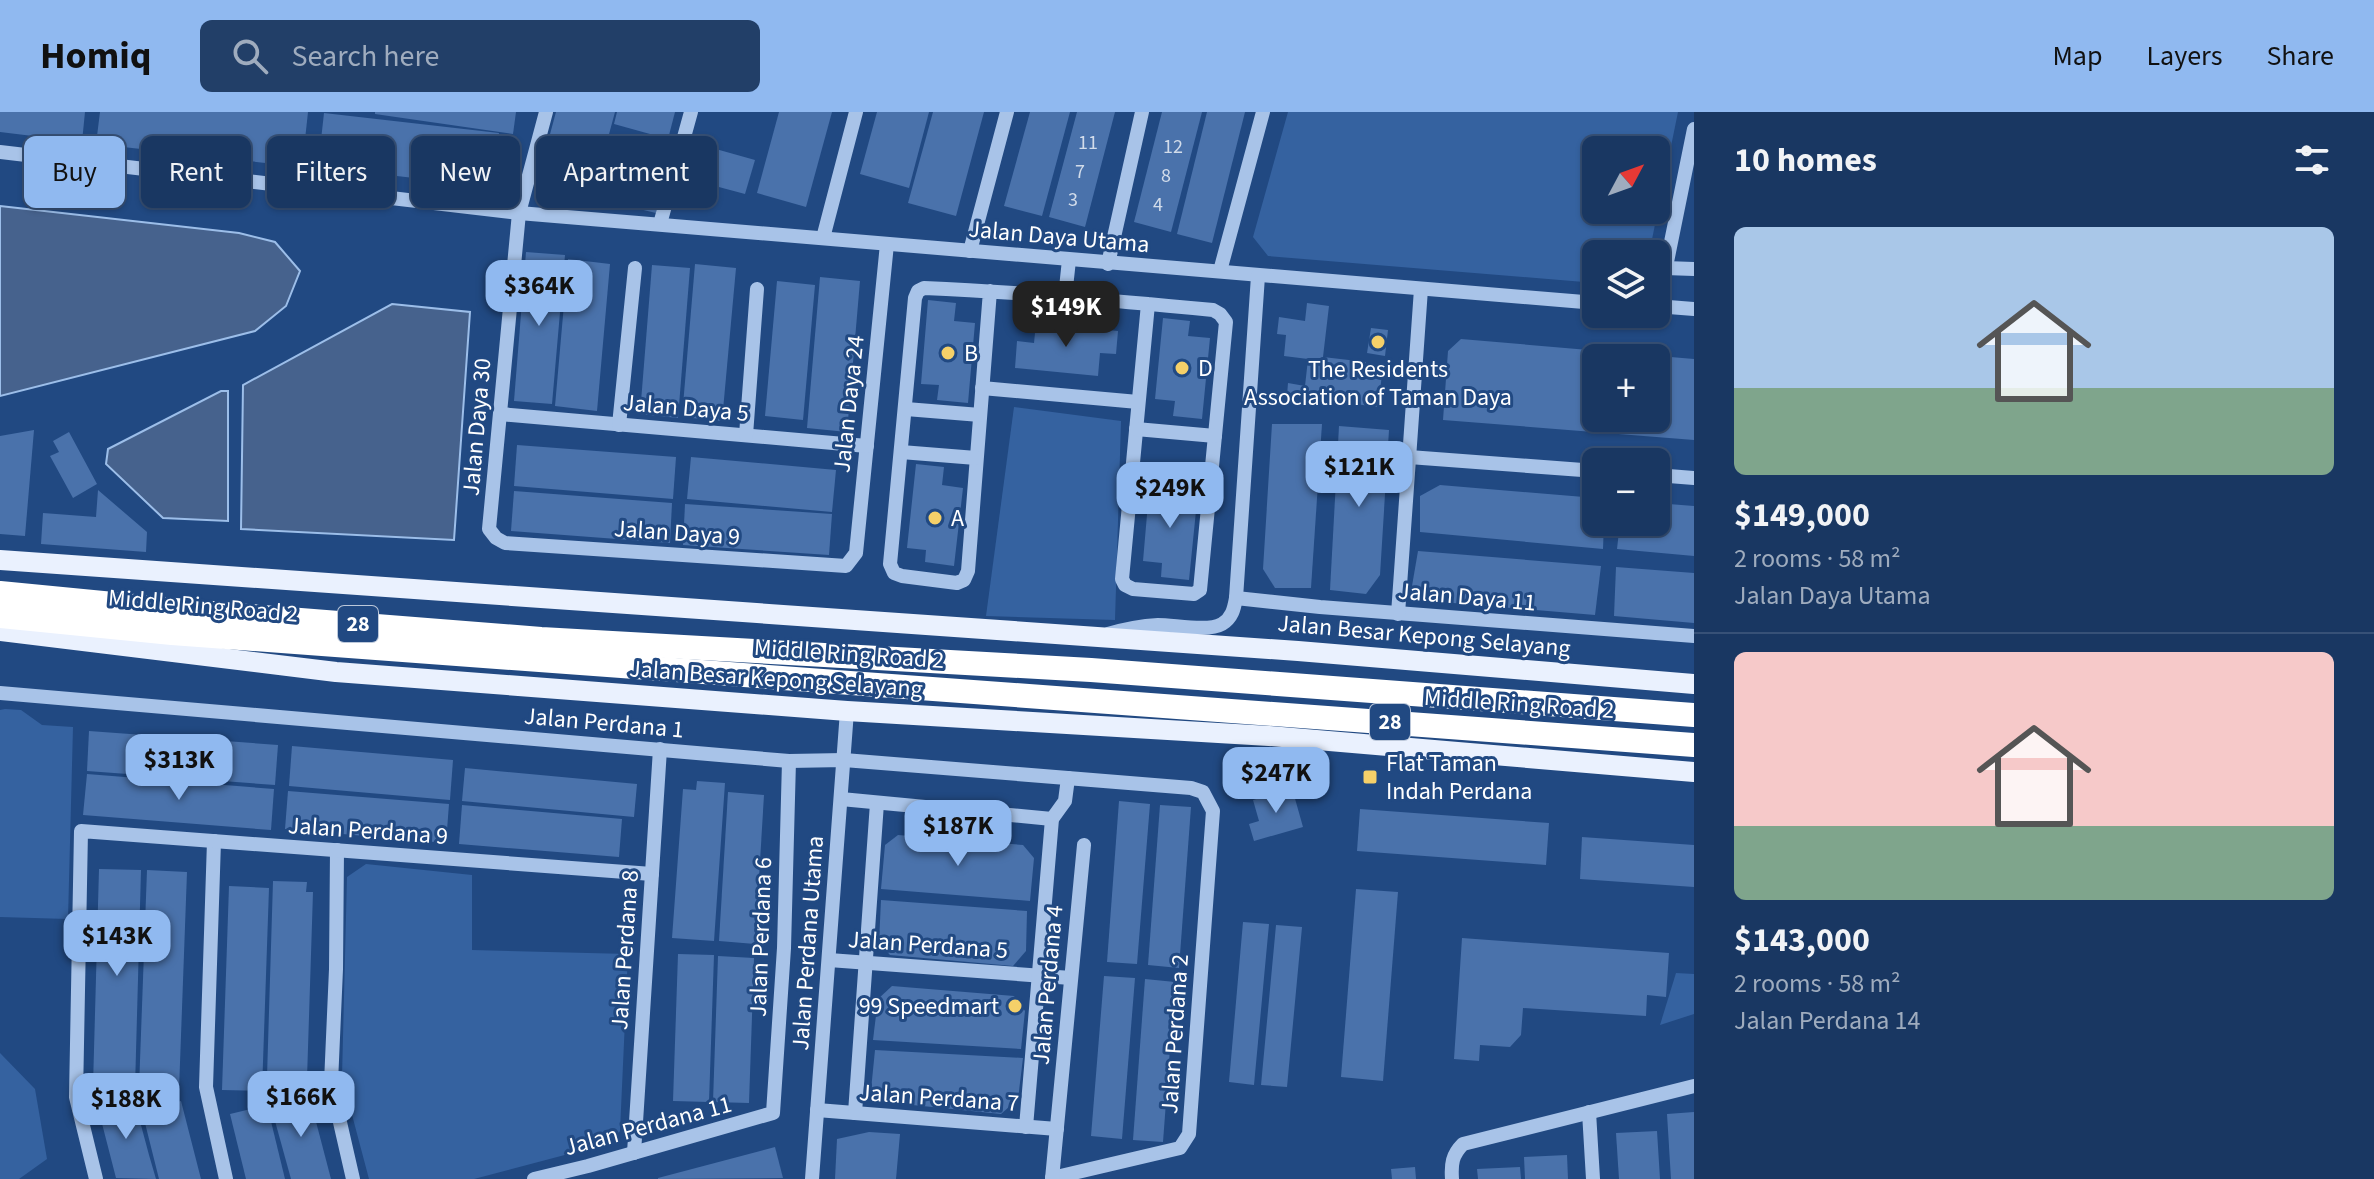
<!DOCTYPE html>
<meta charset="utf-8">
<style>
body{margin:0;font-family:"Source Sans 3",sans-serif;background:#223f68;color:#f1f3f6;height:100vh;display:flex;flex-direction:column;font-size:30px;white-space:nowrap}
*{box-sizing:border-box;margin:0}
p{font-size:26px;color:#9facbe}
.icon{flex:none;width:44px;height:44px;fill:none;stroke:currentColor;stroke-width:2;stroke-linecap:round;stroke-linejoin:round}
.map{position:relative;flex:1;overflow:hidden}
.panel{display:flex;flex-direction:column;background:#193762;width:680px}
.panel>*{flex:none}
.top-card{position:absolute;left:24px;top:24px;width:760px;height:72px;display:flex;gap:16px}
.needle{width:52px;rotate:49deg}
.tools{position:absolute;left:1582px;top:24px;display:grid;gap:16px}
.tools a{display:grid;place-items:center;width:88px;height:88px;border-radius:12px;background:#193762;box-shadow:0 2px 6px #0004,0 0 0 2px #375177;font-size:40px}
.price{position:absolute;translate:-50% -68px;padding:0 18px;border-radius:16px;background:#90b9f0;color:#111;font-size:26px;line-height:52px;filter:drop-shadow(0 2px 4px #0008)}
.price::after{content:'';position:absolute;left:50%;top:48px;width:24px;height:18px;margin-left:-12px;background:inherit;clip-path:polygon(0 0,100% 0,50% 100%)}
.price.selected{background:#222;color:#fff}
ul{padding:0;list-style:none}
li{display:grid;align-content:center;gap:16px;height:424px;padding:0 40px}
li+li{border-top:2px solid #375177}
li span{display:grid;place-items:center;height:248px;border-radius:12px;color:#555}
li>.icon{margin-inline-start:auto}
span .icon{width:144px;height:144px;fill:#fffc;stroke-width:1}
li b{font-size:34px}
h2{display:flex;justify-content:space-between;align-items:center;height:96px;padding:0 40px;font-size:34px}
.pill{padding:0 28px;border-radius:12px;background:#193762;box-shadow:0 2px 6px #0004,0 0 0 2px #375177;font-size:28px;line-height:72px}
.pill.selected{background:#90b9f0;color:#111}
header{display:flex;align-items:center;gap:48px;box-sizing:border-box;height:112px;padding:0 40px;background:#90b9f0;color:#111}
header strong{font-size:38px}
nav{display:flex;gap:44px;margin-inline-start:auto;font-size:28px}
.search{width:560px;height:72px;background:#223f68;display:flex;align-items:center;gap:20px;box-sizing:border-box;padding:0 28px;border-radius:12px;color:#9facbe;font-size:30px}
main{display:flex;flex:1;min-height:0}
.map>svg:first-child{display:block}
.green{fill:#3562a0;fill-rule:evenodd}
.water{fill:#46628d;stroke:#9cbee9;stroke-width:2}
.building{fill:#4a72ab;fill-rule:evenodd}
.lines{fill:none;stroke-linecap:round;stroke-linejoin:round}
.minor{stroke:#a8c3e8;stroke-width:14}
.major{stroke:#eaf1fe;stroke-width:20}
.highway{stroke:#fff;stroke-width:24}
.poi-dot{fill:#f5d069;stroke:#214982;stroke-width:3}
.labels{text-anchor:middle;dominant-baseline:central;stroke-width:6;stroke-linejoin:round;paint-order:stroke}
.number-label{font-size:20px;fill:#d2dcea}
.shield{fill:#214982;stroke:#bcc8da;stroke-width:2}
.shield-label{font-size:22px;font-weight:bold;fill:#fff}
.street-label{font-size:24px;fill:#fff;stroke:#214982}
.poi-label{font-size:24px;fill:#fff;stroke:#214982;text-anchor:start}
</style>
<header>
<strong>Homiq</strong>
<div class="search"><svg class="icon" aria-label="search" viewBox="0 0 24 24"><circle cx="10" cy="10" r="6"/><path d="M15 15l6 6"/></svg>Search here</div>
<nav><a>Map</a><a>Layers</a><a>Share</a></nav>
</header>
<main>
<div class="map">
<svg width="1694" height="1067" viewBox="0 0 1694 1067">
<rect width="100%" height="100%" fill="#214982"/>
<g class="green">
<path d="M1288,0H1678L1649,142H1596V171L1268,144L1253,125ZM1596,38H1656V98H1596Z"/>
<polygon points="1014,295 1121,309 1115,508 986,504"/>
<polygon points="5,597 21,598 42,613 73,615 68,807 0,805 0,598"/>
<polygon points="366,752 472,763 472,838 628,842 620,1019 610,1031 474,1067 369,1067 342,965 347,765"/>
<polygon points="1676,861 1694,862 1694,902 1660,913"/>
<polygon points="0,941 35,977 47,1047 19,1067 0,1067"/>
</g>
<g class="water">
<polygon points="0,94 239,121 275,130 300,159 286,194 255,219 0,284"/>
<polygon points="392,192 470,200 454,428 241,417 243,273"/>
<polygon points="221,279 228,279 228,409 163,406 106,352 108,337"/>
</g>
<g class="building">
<polygon points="0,0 85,0 82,30 0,20"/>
<polygon points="100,0 308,0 302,55 96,32"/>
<polygon points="375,0 516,0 513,22 375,2"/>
<polygon points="556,0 615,0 595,74 540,59"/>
<polygon points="617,0 675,0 668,27 614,12"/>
<polygon points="779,0 832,0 806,95 757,81"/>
<polygon points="877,0 929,0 909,76 860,62"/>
<polygon points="933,0 984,0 956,104 908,91"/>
<polygon points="1030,0 1070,0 1042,104 1004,94"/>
<polygon points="1077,0 1115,0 1085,115 1049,105"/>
<polygon points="1162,0 1202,0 1171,120 1134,110"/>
<polygon points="1207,0 1245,0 1212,131 1177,122"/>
<polygon points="324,1 499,21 493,75 318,55"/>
<polygon points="698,32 755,48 745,82 689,67"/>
<polygon points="622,55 664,65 656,101 614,91"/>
<polygon points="526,140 565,143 552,292 514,289"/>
<polygon points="568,147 610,152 597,299 555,294"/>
<polygon points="695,152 736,156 722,309 682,305"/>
<polygon points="652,153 690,156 678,306 640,302"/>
<polygon points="820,165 860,169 847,320 807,316"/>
<polygon points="777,169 815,173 803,308 765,304"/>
<polygon points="928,188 956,191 954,209 975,211 968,291 937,288 939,273 921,272"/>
<polygon points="1307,191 1329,194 1323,245 1366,250 1365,259 1382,262 1378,295 1287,283 1288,271 1305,274 1308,247 1284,244 1286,223 1277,222 1279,205 1305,209"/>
<polygon points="1163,206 1190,209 1188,224 1210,226 1202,307 1173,304 1175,289 1155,287"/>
<polygon points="1036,211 1118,219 1116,242 1100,241 1098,264 1015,256 1017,229 1034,231"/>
<polygon points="1371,216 1388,218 1385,244 1367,241"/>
<path d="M1461,227L1694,247V328L1443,308L1448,239ZM1596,246H1656V306H1596Z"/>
<polygon points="1272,312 1322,312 1311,476 1275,476 1263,457"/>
<polygon points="1339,314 1389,318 1380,463 1366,482 1330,478"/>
<polygon points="34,318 25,424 0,422 0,324"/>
<polygon points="69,320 97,372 73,386 50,344 59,340 53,329"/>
<polygon points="517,333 676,345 673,387 514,374"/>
<polygon points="691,345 836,358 832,400 687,387"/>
<polygon points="916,352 944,355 942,373 963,376 954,454 925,450 926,438 907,436"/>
<polygon points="1150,368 1176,370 1175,387 1197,389 1189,468 1161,465 1162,451 1143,449"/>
<polygon points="1440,373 1596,386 1596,410 1604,410 1603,437 1420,420 1420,384"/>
<polygon points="98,378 147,420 146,440 41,432 43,401 96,405"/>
<polygon points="514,379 672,391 670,431 511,419"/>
<polygon points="1656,391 1694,394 1694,444 1617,437 1620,410 1656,410"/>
<polygon points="685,392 832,402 829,443 683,433"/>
<polygon points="1418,439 1601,454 1595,503 1430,489 1412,474"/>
<polygon points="1616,455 1694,461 1694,511 1614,504"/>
<polygon points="89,619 278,633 275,673 87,659"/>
<polygon points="292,634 453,648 450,688 289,674"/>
<polygon points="465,656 637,672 634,705 462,689"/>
<polygon points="87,662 274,677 271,718 83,703"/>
<polygon points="697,669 725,671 714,829 672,826 683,677 696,678"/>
<polygon points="1292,676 1303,715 1254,729 1249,712 1259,709 1253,688"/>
<polygon points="288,679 449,692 446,731 285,717"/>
<polygon points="728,680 764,683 755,832 719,829"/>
<polygon points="1119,689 1150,692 1137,852 1107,850"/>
<polygon points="462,693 622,707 619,745 459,732"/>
<polygon points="1160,693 1191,695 1179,856 1148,853"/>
<polygon points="1360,697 1549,711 1546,753 1357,739"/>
<polygon points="898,723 1023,733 1034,746 1030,789 881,777 885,733"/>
<polygon points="1582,725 1694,733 1694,775 1580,767"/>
<polygon points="99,757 141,758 135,976 93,974"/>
<polygon points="147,758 187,760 179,978 139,976"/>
<polygon points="273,769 307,770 306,780 313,780 307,967 267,965"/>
<polygon points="229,774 269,776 262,979 222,978"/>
<polygon points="1356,777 1398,780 1383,969 1341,965"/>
<polygon points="881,788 1027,799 1026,839 1013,854 890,843 879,831"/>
<polygon points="1243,810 1269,812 1254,973 1229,970"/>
<polygon points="1276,813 1302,815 1287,975 1261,973"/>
<polygon points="1462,826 1669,841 1666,885 1647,883 1646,904 1523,896 1521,923 1510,935 1480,933 1479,949 1454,947"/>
<polygon points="678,842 714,843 709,990 673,989"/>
<polygon points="718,844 754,846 749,991 713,990"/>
<polygon points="1104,864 1135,866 1122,1027 1091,1024"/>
<polygon points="1145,867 1175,870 1163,1030 1133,1028"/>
<polygon points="892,874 1014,884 1025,899 1021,937 873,928 878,887"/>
<polygon points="875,938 1023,946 1018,987 1001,1002 883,990 871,978"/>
<polygon points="309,983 331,1067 291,1067 275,1009 271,993"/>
<polygon points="134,987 149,1043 156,1067 116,1066 98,996"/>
<polygon points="155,987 157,995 181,989 201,1067 159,1067 140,991"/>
<polygon points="267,993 285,1067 246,1067 230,1002"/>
<polygon points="1694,1000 1694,1067 1671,1067 1667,1002"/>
<polygon points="1657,1019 1660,1067 1619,1067 1616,1021"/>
<polygon points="869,1020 900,1022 896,1067 835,1067 837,1027"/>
<polygon points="775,1035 783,1066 658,1067 658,1066"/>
<polygon points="1567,1043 1568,1067 1525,1067 1524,1045"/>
<polygon points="1415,1055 1416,1067 1392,1067 1391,1057"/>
<polygon points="1520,1055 1521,1067 1478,1067 1477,1057"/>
</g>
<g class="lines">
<g class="minor">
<polyline points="546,0 519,101 489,417 496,426 505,431 846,454 856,441 887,132"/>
<polyline points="0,40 519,101 1596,191"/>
<polyline points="660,112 691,0"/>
<polyline points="823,126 856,0"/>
<polyline points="970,139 1007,0"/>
<polyline points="1108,152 1142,0"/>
<polyline points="1665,156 1694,157"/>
<polyline points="1220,159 1263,0"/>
<path d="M990,179L968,459L964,468L957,471L902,464L894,461L890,452L915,186L918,179L924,176C1021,180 1117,189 1213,198L1220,202L1226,210L1200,478L1194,482L1133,477L1125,473L1122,467L1148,192"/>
<polyline points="1065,185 1069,148"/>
<polyline points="1656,194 1694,197"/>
<polyline points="1658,194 1694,17"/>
<polyline points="982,276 1138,290"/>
<polyline points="906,297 980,303"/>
<polyline points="500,302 867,334"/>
<polyline points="619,313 635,156"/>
<polyline points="1136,317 1215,324"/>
<polyline points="746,323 757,177"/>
<polyline points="901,340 976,346"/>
<polyline points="1409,345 1596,359"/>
<polyline points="1656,363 1694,366"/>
<polyline points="1236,486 1320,495 1694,524"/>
<polyline points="1398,502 1421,177"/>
<path d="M1108,522C1125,517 1140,514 1158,513C1175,513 1208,520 1222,512C1232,506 1234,497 1236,486L1258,164"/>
<polyline points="0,581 789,649 844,648 1191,676 1203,680 1213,699 1189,1022 1180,1036 1052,1066"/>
<polyline points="841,687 1052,707"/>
<polyline points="214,729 206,975 226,1067"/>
<polyline points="337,738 336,857 331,971 353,1067"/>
<polyline points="829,848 1071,866"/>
<polyline points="817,998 1057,1017"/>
<polyline points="1589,1000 1593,1067"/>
<polyline points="855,1001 877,691"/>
<polyline points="1026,1015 1052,707 1065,689 1068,666"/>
<polyline points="634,1041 660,637"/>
<polyline points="96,1067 76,985 81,719 652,762"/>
<polyline points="534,1067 588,1054 773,1001 784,836 789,649"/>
<polyline points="812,1067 847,599"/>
<polyline points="1052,1067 1084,733"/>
<path d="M1452,1067C1451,1052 1452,1043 1463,1032L1694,974"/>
</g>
<g class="major">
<polyline points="0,448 1298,539 1694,572"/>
<polyline points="0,519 336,560 847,599 1269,624 1694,660"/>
</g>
<g class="highway">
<polyline points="0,481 175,498 541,527 1091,558 1694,603"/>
<polyline points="0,504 172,521 1694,633"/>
</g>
</g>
<g class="poi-dot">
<circle cx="1378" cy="230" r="8"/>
<circle cx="948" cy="241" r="8"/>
<circle cx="1182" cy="256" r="8"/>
<circle cx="935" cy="406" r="8"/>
<rect x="1362" y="657" width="16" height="16" rx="4"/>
<circle cx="1015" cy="894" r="8"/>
</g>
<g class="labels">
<g class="number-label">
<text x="1088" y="31">11</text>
<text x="1173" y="35">12</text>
<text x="1080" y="60">7</text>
<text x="1166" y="64">8</text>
<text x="1073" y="88">3</text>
<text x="1158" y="93">4</text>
</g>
<g class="shield">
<rect x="338" y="494" width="40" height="36" rx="6"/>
<rect x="1370" y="592" width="40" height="36" rx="6"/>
</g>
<g class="shield-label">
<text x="358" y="512">28</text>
<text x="1390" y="610">28</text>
</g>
<g class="street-label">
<text transform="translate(1059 125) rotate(5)">Jalan Daya Utama</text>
<text transform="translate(849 292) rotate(-84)">Jalan Daya 24</text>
<text transform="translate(686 296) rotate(5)">Jalan Daya 5</text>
<text transform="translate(477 315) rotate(-85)">Jalan Daya 30</text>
<text transform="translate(677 421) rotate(4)">Jalan Daya 9</text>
<text transform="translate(1467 485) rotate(5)">Jalan Daya 11</text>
<text transform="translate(203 494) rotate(5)">Middle Ring Road 2</text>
<text transform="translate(1424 524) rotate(5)">Jalan Besar Kepong Selayang</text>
<text transform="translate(849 542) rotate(4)">Middle Ring Road 2</text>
<text transform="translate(776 567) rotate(4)">Jalan Besar Kepong Selayang</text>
<text transform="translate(1519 592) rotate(4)">Middle Ring Road 2</text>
<text transform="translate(604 611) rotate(5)">Jalan Perdana 1</text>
<text transform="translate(368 719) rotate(4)">Jalan Perdana 9</text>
<text transform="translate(761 825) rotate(-88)">Jalan Perdana 6</text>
<text transform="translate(808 831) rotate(-86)">Jalan Perdana Utama</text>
<text transform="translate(928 833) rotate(4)">Jalan Perdana 5</text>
<text transform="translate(625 838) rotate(-86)">Jalan Perdana 8</text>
<text transform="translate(1048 873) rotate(-85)">Jalan Perdana 4</text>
<text transform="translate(1175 922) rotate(-86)">Jalan Perdana 2</text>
<text transform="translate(939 986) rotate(4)">Jalan Perdana 7</text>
<text transform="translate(648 1014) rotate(-15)">Jalan Perdana 11</text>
</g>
<g class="poi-label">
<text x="964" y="241">B</text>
<text x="1198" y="256">D</text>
<text x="1378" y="257" text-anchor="middle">The Residents<tspan x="1378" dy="28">Association of Taman Daya</tspan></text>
<text x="951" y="406">A</text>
<text x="1386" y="651">Flat Taman<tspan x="1386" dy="28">Indah Perdana</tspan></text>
<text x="999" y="894" text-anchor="end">99 Speedmart</text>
</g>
</g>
</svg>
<div class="tools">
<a><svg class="needle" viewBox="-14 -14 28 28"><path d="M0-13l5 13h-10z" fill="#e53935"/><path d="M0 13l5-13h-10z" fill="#9facbe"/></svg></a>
<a><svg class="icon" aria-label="layers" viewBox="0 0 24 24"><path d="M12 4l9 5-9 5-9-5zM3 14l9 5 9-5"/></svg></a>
<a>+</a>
<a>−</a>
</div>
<b class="price" style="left:539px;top:216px">$364K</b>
<b class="price selected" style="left:1066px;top:237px">$149K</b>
<b class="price" style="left:1359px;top:397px">$121K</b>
<b class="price" style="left:1170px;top:418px">$249K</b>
<b class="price" style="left:179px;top:690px">$313K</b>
<b class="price" style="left:1276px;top:703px">$247K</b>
<b class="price" style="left:958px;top:756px">$187K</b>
<b class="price" style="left:117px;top:866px">$143K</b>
<b class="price" style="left:301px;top:1027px">$166K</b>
<b class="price" style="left:126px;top:1029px">$188K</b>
<div class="top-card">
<a class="pill selected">Buy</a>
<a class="pill">Rent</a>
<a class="pill">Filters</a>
<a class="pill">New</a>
<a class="pill">Apartment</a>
</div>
</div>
<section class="panel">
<h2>10 homes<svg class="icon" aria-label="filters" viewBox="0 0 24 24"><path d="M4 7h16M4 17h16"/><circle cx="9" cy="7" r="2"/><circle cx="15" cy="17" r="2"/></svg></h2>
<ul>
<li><span style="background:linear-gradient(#a9c7e8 65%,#7fa58c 0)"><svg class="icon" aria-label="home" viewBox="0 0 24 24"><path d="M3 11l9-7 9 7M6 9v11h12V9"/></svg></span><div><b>$149,000</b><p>2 rooms · 58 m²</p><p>Jalan Daya Utama</p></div></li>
<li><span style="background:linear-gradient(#f6c9c9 70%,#7fa58c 0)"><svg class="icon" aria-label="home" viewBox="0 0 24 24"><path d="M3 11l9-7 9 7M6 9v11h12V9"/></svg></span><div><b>$143,000</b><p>2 rooms · 58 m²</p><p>Jalan Perdana 14</p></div></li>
</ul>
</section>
</main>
